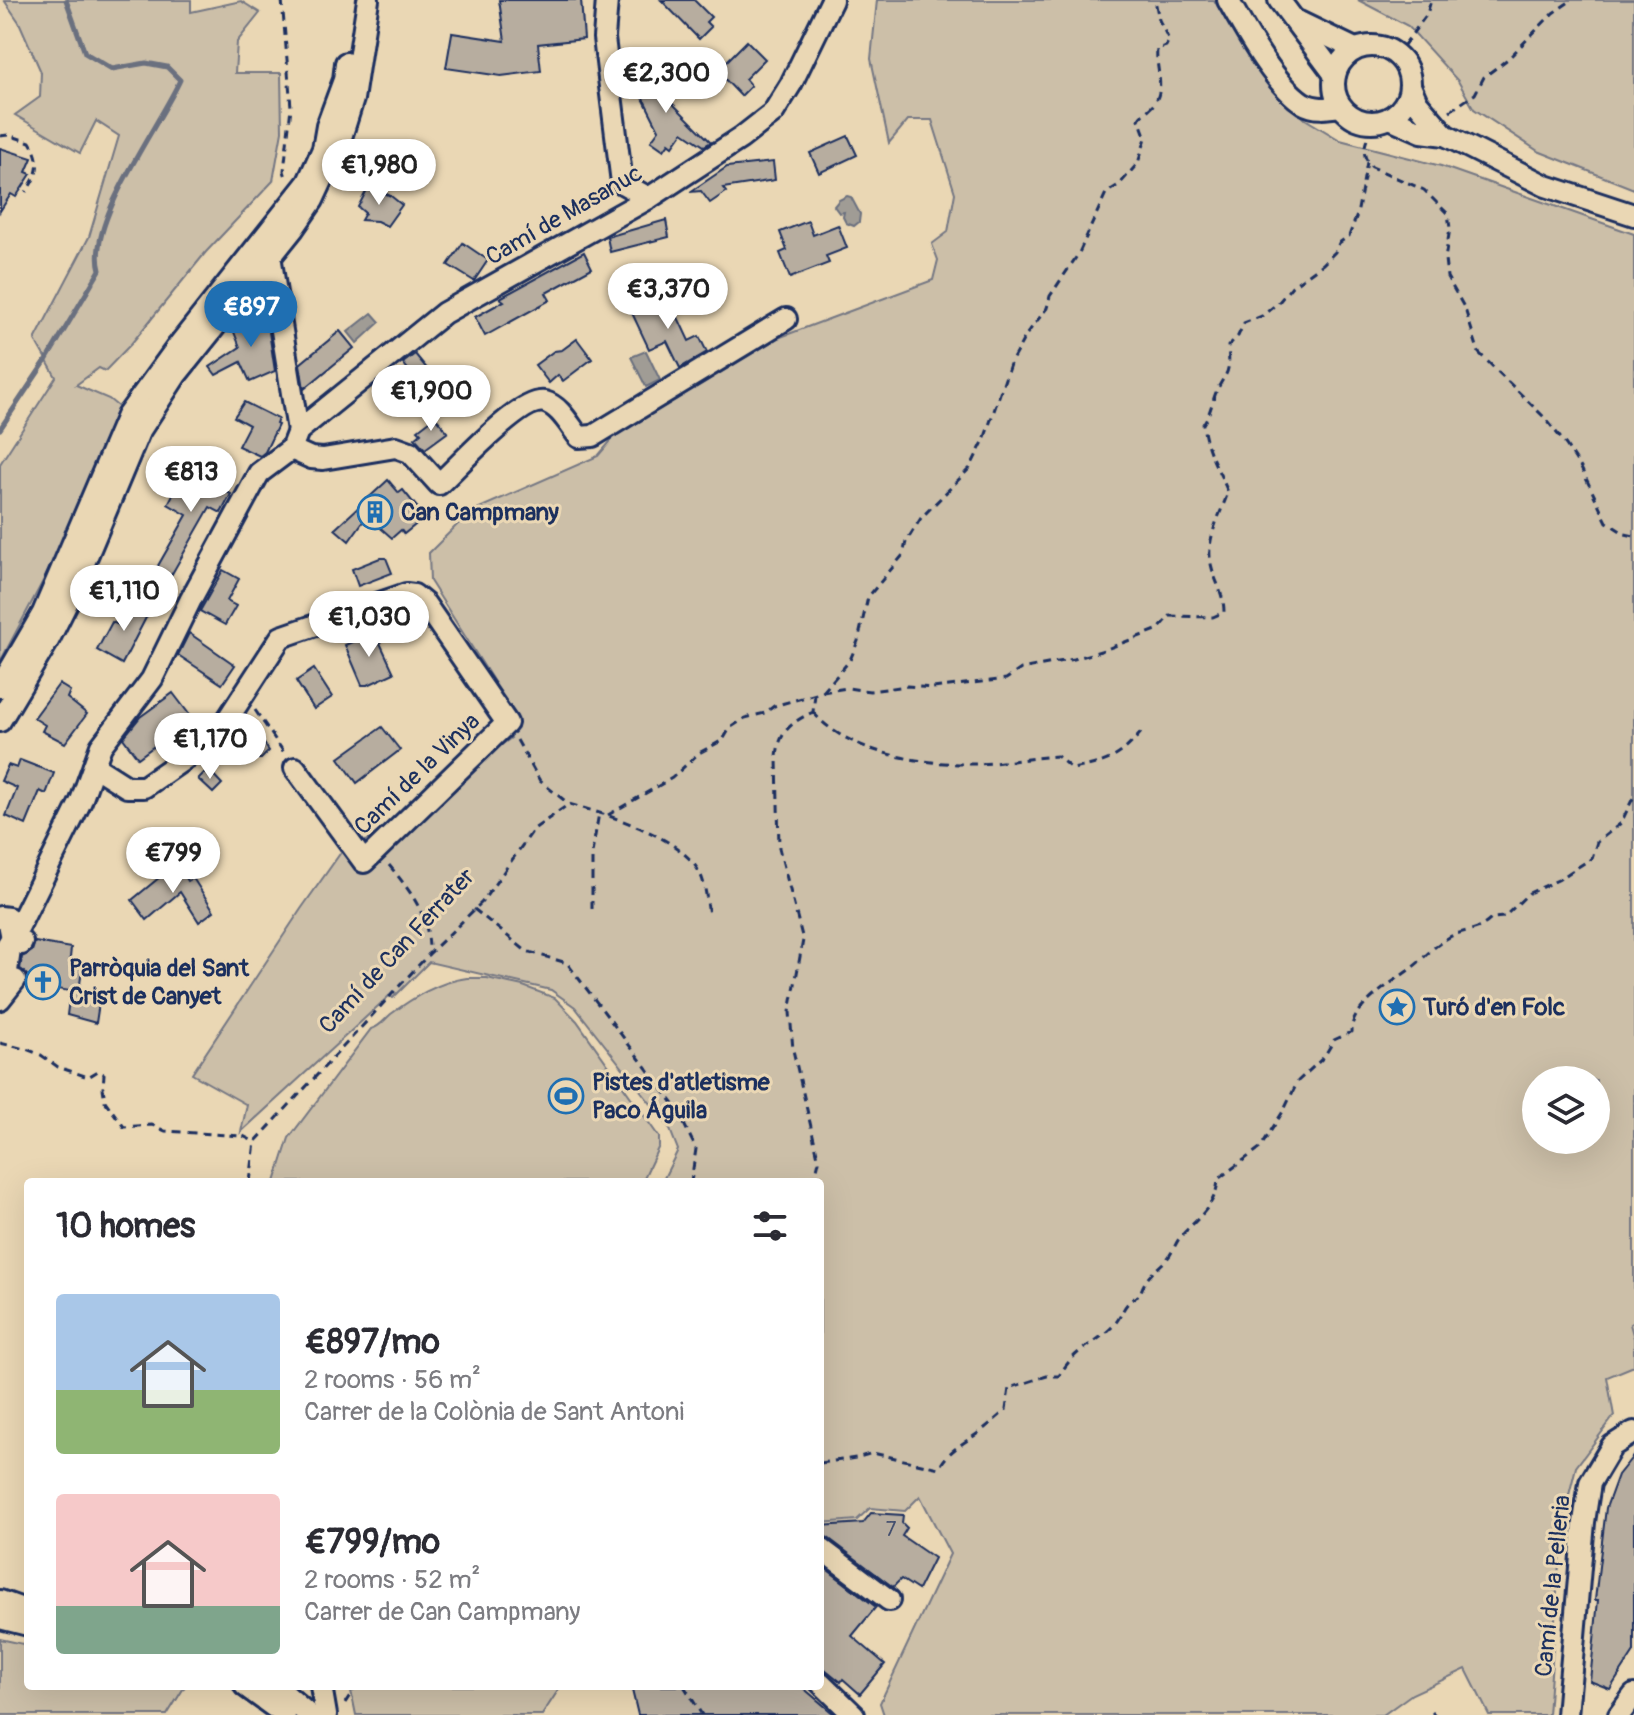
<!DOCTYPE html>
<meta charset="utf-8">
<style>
body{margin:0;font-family:Pangolin,sans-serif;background:#f2f2f3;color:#2b2b33;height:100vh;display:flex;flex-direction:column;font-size:30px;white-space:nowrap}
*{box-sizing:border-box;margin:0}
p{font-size:26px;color:#7c7c81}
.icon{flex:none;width:44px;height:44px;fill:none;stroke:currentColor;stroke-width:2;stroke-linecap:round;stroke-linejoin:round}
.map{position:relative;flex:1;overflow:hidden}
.drawer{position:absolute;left:24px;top:1178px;width:800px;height:512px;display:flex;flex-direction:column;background:#fff;border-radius:8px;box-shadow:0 8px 32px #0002}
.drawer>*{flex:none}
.controls{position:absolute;left:1522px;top:1066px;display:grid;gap:16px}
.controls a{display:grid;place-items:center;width:88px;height:88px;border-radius:50%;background:#fff;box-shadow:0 8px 32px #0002;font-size:40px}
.price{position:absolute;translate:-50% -68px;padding:0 18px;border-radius:28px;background:#fff;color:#222;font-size:26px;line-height:52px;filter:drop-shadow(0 2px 4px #0008)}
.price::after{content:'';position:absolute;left:50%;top:48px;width:24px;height:18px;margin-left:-12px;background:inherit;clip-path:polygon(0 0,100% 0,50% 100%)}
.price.on{background:#1f6fb2;color:#fff}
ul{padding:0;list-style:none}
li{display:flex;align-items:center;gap:24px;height:200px;padding:0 32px}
li span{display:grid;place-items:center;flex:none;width:224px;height:160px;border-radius:8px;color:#555}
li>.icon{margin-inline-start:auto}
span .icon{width:96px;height:96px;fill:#fffc;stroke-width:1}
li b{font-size:34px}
h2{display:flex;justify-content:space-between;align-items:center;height:96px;padding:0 32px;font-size:34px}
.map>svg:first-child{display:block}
.green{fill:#ccbfa8;stroke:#747783;stroke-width:2;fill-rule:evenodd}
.water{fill:#a09c95;stroke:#6b707f;stroke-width:2}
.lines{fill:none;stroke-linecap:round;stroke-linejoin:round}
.stream{stroke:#6b707f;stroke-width:5}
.building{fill:#b7ad9f;stroke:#1b2f5e;stroke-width:2}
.minor-casing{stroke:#1b2f5e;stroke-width:26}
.path{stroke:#1b2f5e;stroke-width:3;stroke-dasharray:8 6;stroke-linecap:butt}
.minor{stroke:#ead7b4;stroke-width:20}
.labels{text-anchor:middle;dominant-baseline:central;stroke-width:6;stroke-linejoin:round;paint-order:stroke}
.number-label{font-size:20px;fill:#424e6e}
.street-label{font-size:24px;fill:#1b2f5e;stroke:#ead7b4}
.poi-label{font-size:24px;font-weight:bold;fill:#1b2f5e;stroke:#ead7b4;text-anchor:start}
</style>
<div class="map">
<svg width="1634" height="1715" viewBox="0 0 1634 1715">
<rect width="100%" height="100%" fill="#ead7b4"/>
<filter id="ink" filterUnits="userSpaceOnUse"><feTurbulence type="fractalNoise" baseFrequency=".0125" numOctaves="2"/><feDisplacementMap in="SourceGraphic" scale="16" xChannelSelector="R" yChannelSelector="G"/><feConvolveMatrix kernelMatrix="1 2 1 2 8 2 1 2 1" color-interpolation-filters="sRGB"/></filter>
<g filter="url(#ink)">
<g class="green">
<polygon points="4,0 191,0 191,12 241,1 260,13 237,42 235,73 281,73 282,131 273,181 206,252 131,344 105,371 99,368 76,385 109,399 121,409 51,566 0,662 0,464 56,377 35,340 89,237 119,136 96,121 80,153 15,115 40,97 41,72 19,22"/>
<path d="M877,0H1214L1255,67L1305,119L1340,140L1441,166L1634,234V1322L1630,1324L1634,1338V1366L1607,1377L1614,1416L1576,1467L1562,1523L1548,1715H1489L1466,1669L1412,1694L1383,1715H884L880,1703L950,1554L920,1496L905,1511L870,1508L857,1520L820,1523V1182H662L678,1150L669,1127L575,1007L551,990L429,962L393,998L389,996L241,1132L247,1105L192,1074L301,909L356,831L364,842L511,738L485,706L501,693L430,581L429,553L470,512L598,456L615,436L778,338L933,280L938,260L932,244L948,232L955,193L932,120H908L889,143L871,59ZM1536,1080H1596V1140H1536Z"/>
<polygon points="1358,0 1634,0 1634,189 1538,151 1474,109 1458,81 1408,26"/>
<path d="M467,978H487L523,986L555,998L577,1021L659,1137V1146L642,1182H275L289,1138L371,1029C380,1027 384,1020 391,1014C414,997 438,982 467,978Z"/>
<polygon points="0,1639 28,1645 28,1686 185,1686 167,1715 0,1715"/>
<polygon points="350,1686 561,1686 542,1715 356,1715"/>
</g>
<g class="water">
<polygon points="847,196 851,197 860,214 859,222 854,226 846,223 843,217 844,212 839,213 834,206 839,200"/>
<polygon points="372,313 380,322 357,343 348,332"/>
<polygon points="646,351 660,380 646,387 631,357"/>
</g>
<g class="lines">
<path class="stream" d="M0,429L47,359L100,270C86,223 159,126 180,80L167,67L146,63L112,69L85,53L66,0"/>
</g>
<g class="building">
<polygon points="499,0 581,0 584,39 538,44 541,71 501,76 446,68 452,33 505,41"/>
<polygon points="661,0 694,0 711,17 706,22 711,27 699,39"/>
<polygon points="747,41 765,59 745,79 751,86 741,96 717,71"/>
<polygon points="631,62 711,142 704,146 683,132 673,146 669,143 664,150 651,141 659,130 640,92 643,91 629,64"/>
<polygon points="848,136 857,155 819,173 810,153"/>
<polygon points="0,148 32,158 26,172 31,174 16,197 11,194 0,211"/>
<polygon points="773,162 775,180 723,188 726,192 710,203 701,191 690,192 727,167"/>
<polygon points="369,186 391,196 402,205 387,226 377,221 361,220 365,213 358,207"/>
<polygon points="666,220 669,237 610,252 607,237"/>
<polygon points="808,221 813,235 838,225 847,248 826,256 829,263 790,278 780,253 787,250 780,232"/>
<polygon points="463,243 488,260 474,281 448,265"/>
<polygon points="584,252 592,268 546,293 550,300 485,336 475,317 504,301 500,298"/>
<polygon points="668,296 689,341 699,336 707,352 680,368 667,341 649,349 632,313"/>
<polygon points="266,312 275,371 250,382 241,362 216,375 210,367 240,347 232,327"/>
<polygon points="340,331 354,348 304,389 300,364"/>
<polygon points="577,339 592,359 563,381 558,375 549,383 535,365 554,351 562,350"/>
<polygon points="415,354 429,371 417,381 403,363"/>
<polygon points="244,402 278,419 276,424 278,425 265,452 260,456 238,446 249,425 234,417"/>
<polygon points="435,417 448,432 425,449 415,438 421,433 418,430"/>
<polygon points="191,467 210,477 207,482 231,494 221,513 210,507 169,579 155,571 187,515 168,504 185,471 189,472"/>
<polygon points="388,480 399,493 403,490 425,517 404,534 401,530 392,538 367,516 349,541 335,529"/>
<polygon points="380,558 386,558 392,573 358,586 352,569"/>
<polygon points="223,570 239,579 227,601 236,606 225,625 200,611"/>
<polygon points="136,598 151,608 122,664 97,650 112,622 121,626"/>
<polygon points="375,632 394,673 368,685 362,685 345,645"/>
<polygon points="189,633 235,665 222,684 178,655"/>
<polygon points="314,669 332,697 314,709 296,681"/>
<polygon points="59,684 70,691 67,698 87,714 65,743 42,731 45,725 34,718"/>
<polygon points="173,693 192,718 138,758 123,738 140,717"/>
<polygon points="248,720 269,751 261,759 257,759 245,746 241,750 230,739"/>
<polygon points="382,727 400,750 357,783 339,758"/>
<polygon points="20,760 54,773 46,794 40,791 26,825 6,816 17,788 1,781 8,765 17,768"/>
<polygon points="208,769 222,784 213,793 198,779"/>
<polygon points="177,863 188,881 193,878 214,911 199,922 180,892 147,920 132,900"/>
<polygon points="35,942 71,948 70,958 79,962 82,969 79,992 94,994 94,1002 99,1003 96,1023 67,1015 70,991 27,984 27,975 20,969 22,957 32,951"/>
<polygon points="1634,1455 1634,1652 1610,1689 1590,1681 1598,1600 1595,1600 1606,1508 1618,1475"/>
<polygon points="871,1513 903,1515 902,1523 907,1528 902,1536 934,1558 918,1590 901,1579 893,1587 828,1538 820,1535 820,1526 863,1523"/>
<polygon points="820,1564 876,1607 852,1636 885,1664 860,1694 843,1679 841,1682 820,1665"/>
<polygon points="631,1686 801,1686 835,1715 638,1715"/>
</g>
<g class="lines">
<g class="minor-casing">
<g id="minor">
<polyline points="607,0 604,38 622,183 649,198"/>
<path d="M1228,0C1245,30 1274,84 1303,103C1315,110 1328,108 1340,106"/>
<polyline points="1279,0 1335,75"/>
<polyline points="1299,22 1355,49"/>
<circle cx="1372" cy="84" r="38"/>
<polyline points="1411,88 1417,102 1445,135 1546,186 1634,215"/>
<polyline points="1390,118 1422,132 1445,135"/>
<polyline points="269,249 298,431"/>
<path d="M291,449L311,458L323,459L396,447L410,452L439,484C458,467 521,396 545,402C560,406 570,426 579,437L593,436L786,319"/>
<polyline points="0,687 43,613 127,416 178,346 308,182 323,149 327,126 344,80 346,63"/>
<polyline points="0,721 49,639 69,599 139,432 176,375 293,229 313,200 339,144 353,99 368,0"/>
<polyline points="94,766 127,787 144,787 216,737 281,637 406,594 414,595 425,604 507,723 364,862 295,768"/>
<polyline points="0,917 8,918 12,938 22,942 21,944 11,943 6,978 15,980 0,999"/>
<polyline points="0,957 19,926 81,801 101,746 152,679 191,599 259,473 291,449 298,431 444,313 649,198 741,138 773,113 791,84 832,0"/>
<polyline points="820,1548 889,1600"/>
<polyline points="0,1601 28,1611"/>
<polyline points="0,1618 28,1625"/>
<polyline points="820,1682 854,1715"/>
<polyline points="245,1686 285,1715"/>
<polyline points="276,1686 309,1715"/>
<polyline points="321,1686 326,1715"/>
<polyline points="1567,1715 1584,1522 1590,1483 1612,1446 1634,1432"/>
<polyline points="1619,1715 1634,1695"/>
</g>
</g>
<g class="path">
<polyline points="282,0 291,107 284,171 286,177"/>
<polyline points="1404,45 1427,14 1431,0"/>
<polyline points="1450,111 1475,94 1484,77 1509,58 1553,13 1572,0"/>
<path d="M0,136L8,135L30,142C42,162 39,173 26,192"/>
<path d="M1367,139C1363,151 1363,158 1372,167L1424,190L1448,214L1450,228L1445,259L1447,277L1465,309L1479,353L1546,419L1566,445L1581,468L1607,522L1625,534L1634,536"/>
<path d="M823,692L850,660L858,641L868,597L903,555L906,542L921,518L970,468L984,440L1010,364L1026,335L1047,308L1050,296L1079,253L1106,193L1120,184L1138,163L1146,138L1139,119C1143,113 1149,110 1154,104C1166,88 1155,67 1157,49L1166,46L1169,40L1159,20L1155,0"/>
<polyline points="255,710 285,754"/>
<path d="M813,712C845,751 914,763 963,764C995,765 1025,758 1057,756L1072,769C1109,762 1119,759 1144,729"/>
<polyline points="517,740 540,781 569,804"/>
<path d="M608,815L672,778L699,753L723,740L730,728L745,718L765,713L774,706L823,692L847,688L870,691L907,686L933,688L1006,679L1021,669L1074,659L1104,650L1159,629L1170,616L1213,617L1224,612C1224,595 1216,583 1212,568C1204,540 1220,517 1228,492C1218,468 1206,451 1203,424C1210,414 1211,406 1215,395C1225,370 1231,379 1228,346L1238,336L1244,323L1262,316L1279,302L1292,286L1323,264L1335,252L1339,243L1349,236L1357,215L1367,162"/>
<path d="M389,865C412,893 430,916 429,954"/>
<polyline points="474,909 526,951 567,963 676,1107 696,1149 691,1182"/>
<polyline points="592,909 592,853 599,813"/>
<polyline points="0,1043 29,1050 41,1055 58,1067 88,1077 98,1071 104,1074 103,1088 105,1101 124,1127 152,1125 165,1131 243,1136 255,1142"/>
<path d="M250,1182L255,1142L429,954L482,902L534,829L569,804C608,815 687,837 702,878C706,889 707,903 709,915"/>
<path d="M814,1182L819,1161L793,1050L790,1012L803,940L779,848L777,758C778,733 791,722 813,712L815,694"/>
<path d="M820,1463L856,1458L873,1453L939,1468C949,1449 965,1443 981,1431C990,1424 998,1417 1006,1410L1009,1388L1047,1376H1059C1077,1346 1089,1349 1111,1328C1125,1315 1120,1304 1140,1295C1144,1278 1154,1272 1165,1261C1173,1254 1175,1242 1182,1235C1198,1218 1217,1204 1218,1179L1260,1148L1284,1110L1298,1081L1324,1057L1334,1040L1351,1032C1351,1004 1400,979 1419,962C1428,953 1436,945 1448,938C1465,928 1478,933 1492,918L1504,917L1529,893L1558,880L1592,858L1597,842L1621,823L1634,796"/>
<polyline points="684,1686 702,1715"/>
<polyline points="345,1703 356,1686"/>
<polyline points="1432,1712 1435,1715"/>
</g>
<use href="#minor" class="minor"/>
</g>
</g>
<defs>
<g id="building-ring" transform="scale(1.8)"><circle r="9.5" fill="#ead7b4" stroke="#1f6fb2" stroke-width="1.5"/><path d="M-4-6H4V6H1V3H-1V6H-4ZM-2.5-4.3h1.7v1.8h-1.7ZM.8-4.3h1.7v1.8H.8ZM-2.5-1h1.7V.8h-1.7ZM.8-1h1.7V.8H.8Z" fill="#1f6fb2"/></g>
<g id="church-ring" transform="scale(1.8)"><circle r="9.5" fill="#ead7b4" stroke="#1f6fb2" stroke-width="1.5"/><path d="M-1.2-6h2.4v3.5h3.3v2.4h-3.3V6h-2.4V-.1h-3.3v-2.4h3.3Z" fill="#1f6fb2"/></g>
<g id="sight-ring" transform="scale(1.8)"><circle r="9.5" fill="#ead7b4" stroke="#1f6fb2" stroke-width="1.5"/><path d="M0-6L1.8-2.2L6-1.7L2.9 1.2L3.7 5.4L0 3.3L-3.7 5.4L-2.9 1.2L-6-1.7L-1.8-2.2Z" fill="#1f6fb2"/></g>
<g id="stadium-ring" transform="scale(1.8)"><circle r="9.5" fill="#ead7b4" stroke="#1f6fb2" stroke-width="1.5"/><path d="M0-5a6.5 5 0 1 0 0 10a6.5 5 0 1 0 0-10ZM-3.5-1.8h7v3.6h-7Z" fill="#1f6fb2"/></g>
</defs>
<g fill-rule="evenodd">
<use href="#building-ring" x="375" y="512"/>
<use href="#church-ring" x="43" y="982"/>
<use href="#sight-ring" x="1397" y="1007"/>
<use href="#stadium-ring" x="566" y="1096"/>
</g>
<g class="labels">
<g class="number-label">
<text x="891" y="1529">7</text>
</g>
<g class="street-label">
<text transform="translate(564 215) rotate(-30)">Camí de Masanuc</text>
<text transform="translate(417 774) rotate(-44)">Camí de la Vinya</text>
<text transform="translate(397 951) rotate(-47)">Camí de Can Ferrater</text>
<text transform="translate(1553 1586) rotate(-84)">Camí de la Pelleria</text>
</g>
<g class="poi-label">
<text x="401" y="512">Can Campmany</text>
<text x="69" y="968">Parròquia del Sant<tspan x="69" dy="28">Crist de Canyet</tspan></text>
<text x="1423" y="1007">Turó d'en Folc</text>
<text x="592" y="1082">Pistes d'atletisme<tspan x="592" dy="28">Paco Águila</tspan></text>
</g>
</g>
</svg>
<div class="controls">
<a><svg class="icon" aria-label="layers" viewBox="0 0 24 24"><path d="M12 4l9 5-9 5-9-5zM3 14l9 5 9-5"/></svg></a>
</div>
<b class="price" style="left:666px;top:115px">€2,300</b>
<b class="price" style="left:379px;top:207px">€1,980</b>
<b class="price" style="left:668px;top:331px">€3,370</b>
<b class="price on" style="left:251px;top:349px">€897</b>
<b class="price" style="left:431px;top:433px">€1,900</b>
<b class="price" style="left:191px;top:514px">€813</b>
<b class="price" style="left:124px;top:633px">€1,110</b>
<b class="price" style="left:369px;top:659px">€1,030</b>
<b class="price" style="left:210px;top:781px">€1,170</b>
<b class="price" style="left:173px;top:895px">€799</b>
<section class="drawer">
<h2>10 homes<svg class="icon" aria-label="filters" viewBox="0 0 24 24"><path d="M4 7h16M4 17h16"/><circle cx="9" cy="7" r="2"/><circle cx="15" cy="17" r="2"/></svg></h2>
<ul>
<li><span style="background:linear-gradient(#a9c7e8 60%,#8fb573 0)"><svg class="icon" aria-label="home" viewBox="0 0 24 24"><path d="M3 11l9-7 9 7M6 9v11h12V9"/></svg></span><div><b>€897/mo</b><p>2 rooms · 56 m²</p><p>Carrer de la Colònia de Sant Antoni</p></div></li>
<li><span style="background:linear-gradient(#f6c9c9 70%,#7fa58c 0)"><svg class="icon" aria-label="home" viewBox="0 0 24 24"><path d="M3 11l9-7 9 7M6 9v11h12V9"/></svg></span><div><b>€799/mo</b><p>2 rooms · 52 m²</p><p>Carrer de Can Campmany</p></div></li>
</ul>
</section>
</div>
